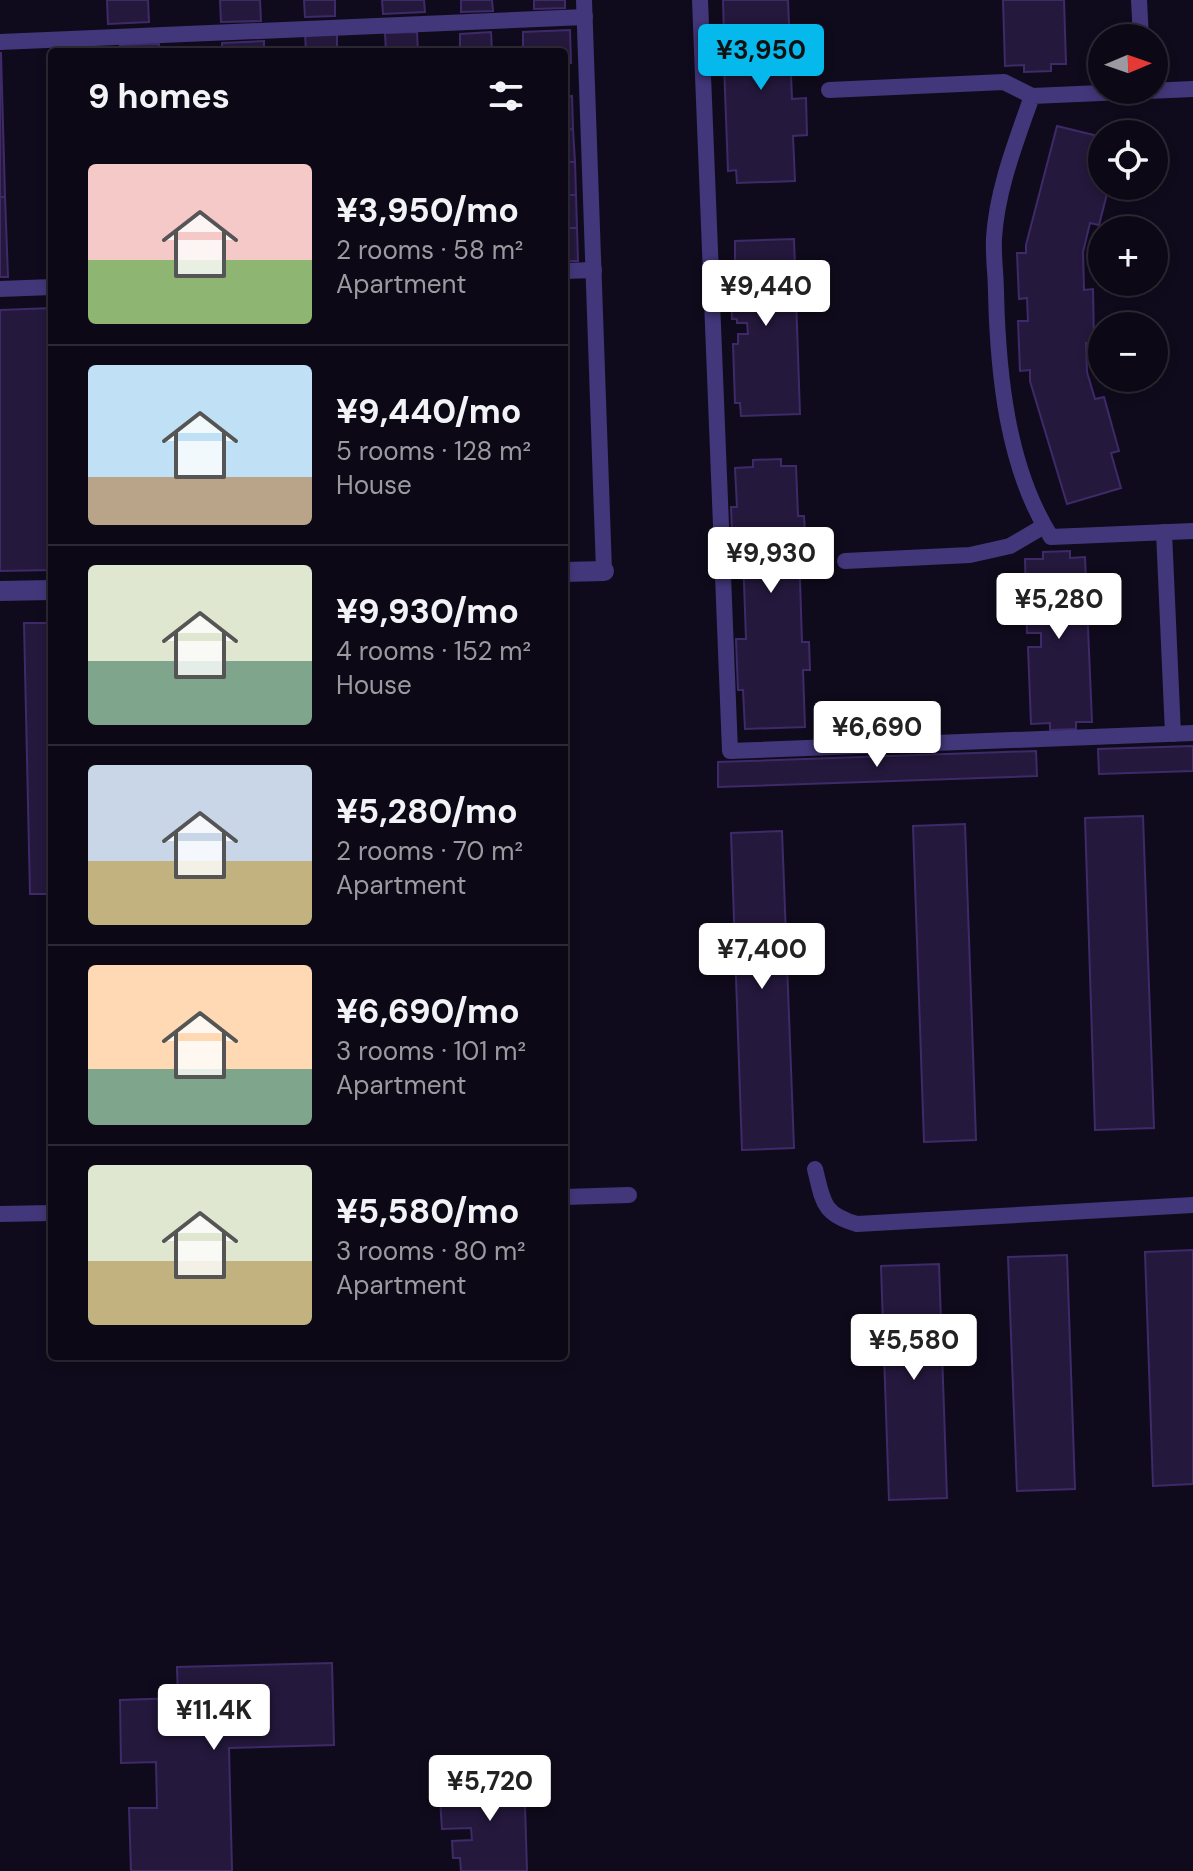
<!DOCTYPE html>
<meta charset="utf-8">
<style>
body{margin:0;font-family:"DM Sans",sans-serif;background:#1a1622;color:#f1f3f6;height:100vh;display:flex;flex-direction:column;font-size:30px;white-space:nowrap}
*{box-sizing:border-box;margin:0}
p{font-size:26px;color:#9a9aa0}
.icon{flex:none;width:44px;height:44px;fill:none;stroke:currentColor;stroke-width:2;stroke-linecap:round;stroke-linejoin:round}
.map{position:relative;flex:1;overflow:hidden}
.sheet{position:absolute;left:48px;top:48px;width:520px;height:1312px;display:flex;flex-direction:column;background:#0c0815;border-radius:8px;box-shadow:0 4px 12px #0003,0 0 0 2px #2c2934}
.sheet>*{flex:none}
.needle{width:52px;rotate:88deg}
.tools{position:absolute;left:1088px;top:24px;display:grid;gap:16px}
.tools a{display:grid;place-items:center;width:80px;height:80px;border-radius:50%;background:#0c0815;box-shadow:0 4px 12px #0003,0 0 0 2px #2c2934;font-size:40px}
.price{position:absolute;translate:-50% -68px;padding:0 18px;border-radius:8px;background:#fff;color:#222;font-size:26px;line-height:52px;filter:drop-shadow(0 2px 4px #0008)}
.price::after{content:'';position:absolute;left:50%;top:48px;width:24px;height:18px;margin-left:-12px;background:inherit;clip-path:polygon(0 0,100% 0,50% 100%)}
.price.current{background:#05b9ec;color:#111}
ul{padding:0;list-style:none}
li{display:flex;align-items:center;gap:24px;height:200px;padding:0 40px}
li+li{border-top:2px solid #2c2934}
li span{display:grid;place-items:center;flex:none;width:224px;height:160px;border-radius:8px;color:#555}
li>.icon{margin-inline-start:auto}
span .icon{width:96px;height:96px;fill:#fffc;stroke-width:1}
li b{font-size:34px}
h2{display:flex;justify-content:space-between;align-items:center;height:96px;padding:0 40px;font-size:34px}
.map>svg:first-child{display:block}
.building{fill:#24183c;stroke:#3e2a68;stroke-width:2}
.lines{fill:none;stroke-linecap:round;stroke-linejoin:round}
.lane{stroke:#42377a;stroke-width:16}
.street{stroke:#42377a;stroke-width:20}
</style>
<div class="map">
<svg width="1193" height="1871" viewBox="0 0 1193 1871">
<rect width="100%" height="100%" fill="#100b1c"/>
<g class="building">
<polygon points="107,0 148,0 149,22 108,24"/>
<polygon points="220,0 260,0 261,21 221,22"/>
<polygon points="304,0 335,0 335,16 305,17"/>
<polygon points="382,0 424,0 425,12 383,14"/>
<polygon points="461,0 492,0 493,11 461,12"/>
<polygon points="534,0 565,0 565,8 534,9"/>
<polygon points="723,0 788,0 792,99 806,98 807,135 793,136 795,181 737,183 736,170 728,171 724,64 732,63 731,35 724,35"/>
<polygon points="1003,0 1064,0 1066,64 1051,64 1051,71 1024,72 1024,65 1005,66"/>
<polygon points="570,30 571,63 564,64 564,52 523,52 523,32"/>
<polygon points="337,32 337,52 306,52 305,33"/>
<polygon points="417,32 418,52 386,52 385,33"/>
<polygon points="491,32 492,52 460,52 460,34"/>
<polygon points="264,41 264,52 222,52 222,43"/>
<polygon points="159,44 160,52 120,52 120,45"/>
<polygon points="1,53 5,197 0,197 0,53"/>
<polygon points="572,96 573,129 564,130 564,97"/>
<polygon points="1057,126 1102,137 1102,186 1109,186 1099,225 1090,223 1083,252 1084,290 1093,289 1094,343 1086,343 1087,372 1095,399 1104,397 1119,451 1111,453 1121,488 1067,504 1030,381 1030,370 1020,371 1018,321 1028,321 1027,298 1019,299 1017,253 1026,253 1026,245"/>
<polygon points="573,129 575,162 564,162 564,130"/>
<polygon points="564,162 575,162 576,195 564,195"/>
<polygon points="564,195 576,195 577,228 564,228"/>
<polygon points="0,197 5,197 8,277 0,277"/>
<polygon points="564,228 577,228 578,261 564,261"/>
<polygon points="794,239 800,414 741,416 740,403 735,403 733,344 738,344 738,334 748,334 747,323 737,323 737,319 732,319 730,264 735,264 735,241"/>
<polygon points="52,308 52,570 0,571 0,310"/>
<polygon points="781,459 781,466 796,466 798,516 804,516 806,549 799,549 802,642 809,642 810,670 803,670 805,727 745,729 743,690 738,690 736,639 746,639 743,555 733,555 731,507 737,507 735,468 753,467 753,460"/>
<polygon points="1070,551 1070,558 1085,557 1092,722 1076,722 1076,729 1050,730 1050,723 1031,724 1028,647 1041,647 1041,633 1027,633 1025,559 1043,559 1043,552"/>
<polygon points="24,623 52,623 52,894 30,894"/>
<polygon points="1193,746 1193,771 1099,774 1098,749"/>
<polygon points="1036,751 1037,776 718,787 718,762"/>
<polygon points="1143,816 1154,1128 1095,1130 1085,818"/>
<polygon points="965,824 976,1140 924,1142 913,826"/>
<polygon points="782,831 794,1148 742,1150 731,833"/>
<polygon points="1193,1250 1193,1484 1153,1486 1145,1252"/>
<polygon points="1067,1255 1075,1489 1017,1491 1008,1257"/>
<polygon points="939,1264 947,1498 889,1500 881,1266"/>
<polygon points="332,1663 334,1745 229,1748 232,1871 131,1871 129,1808 157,1808 156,1762 121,1763 120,1700 178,1698 177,1667"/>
<polygon points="524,1772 527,1871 461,1871 460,1858 453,1858 452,1841 472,1840 471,1828 442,1829 440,1800 470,1799 469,1774"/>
</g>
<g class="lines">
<g class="lane">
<polyline points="584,0 604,571"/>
<polyline points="700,0 730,751 1193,733"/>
<polyline points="1139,0 1141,38"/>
<polyline points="0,42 585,17"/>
<path d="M1193,89L1032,96C1016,142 997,189 994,238C993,256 996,275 996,293C998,374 1007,467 1051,537L1193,531"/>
<polyline points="829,90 1004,82 1032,96"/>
<polyline points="564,271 594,270"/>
<polyline points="0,289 52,287"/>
<polyline points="1164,532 1173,734"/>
<polyline points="845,561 970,555 1010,546 1044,526"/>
<path d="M815,1169C823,1201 822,1214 857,1224L1193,1205"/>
<polyline points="564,1197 629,1195"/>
<polyline points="0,1214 52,1213"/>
</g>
<g class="street">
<polyline points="564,572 604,571"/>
<polyline points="0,591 52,590"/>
</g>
</g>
</svg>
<div class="tools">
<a><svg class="needle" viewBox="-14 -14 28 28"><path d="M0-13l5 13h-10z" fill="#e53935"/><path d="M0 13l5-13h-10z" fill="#9a9aa0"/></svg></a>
<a><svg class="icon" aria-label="locate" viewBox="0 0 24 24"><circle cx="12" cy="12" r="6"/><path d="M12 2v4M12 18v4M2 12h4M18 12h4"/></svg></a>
<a>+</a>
<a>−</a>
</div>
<b class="price current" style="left:761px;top:92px">¥3,950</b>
<b class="price" style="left:766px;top:328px">¥9,440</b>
<b class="price" style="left:771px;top:595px">¥9,930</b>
<b class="price" style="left:1059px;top:641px">¥5,280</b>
<b class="price" style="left:877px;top:769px">¥6,690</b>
<b class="price" style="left:762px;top:991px">¥7,400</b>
<b class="price" style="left:914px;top:1382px">¥5,580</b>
<b class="price" style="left:214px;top:1752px">¥11.4K</b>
<b class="price" style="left:490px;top:1823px">¥5,720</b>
<section class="sheet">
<h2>9 homes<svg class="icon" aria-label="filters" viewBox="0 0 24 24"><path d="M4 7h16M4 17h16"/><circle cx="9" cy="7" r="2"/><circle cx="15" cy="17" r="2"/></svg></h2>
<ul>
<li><span style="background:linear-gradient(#f6c9c9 60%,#8fb573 0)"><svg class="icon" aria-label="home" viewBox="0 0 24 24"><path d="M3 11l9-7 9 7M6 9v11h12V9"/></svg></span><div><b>¥3,950/mo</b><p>2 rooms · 58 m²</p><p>Apartment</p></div></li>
<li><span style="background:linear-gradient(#bfe0f5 70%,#b9a48a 0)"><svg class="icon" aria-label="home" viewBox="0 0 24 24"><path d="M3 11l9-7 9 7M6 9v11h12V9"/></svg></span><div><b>¥9,440/mo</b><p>5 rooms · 128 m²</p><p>House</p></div></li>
<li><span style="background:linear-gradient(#dfe7d0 60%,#7fa58c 0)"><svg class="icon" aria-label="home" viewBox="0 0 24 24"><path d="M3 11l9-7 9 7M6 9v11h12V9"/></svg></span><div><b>¥9,930/mo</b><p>4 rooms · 152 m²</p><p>House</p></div></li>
<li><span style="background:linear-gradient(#c9d6e8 60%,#c2b280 0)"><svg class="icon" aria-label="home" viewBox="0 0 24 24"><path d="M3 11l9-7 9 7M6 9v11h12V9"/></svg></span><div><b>¥5,280/mo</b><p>2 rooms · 70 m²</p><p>Apartment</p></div></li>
<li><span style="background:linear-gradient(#ffd9b3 65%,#7fa58c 0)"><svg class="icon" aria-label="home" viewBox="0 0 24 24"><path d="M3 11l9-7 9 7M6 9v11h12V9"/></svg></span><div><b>¥6,690/mo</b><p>3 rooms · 101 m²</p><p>Apartment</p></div></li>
<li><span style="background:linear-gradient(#dfe7d0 60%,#c2b280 0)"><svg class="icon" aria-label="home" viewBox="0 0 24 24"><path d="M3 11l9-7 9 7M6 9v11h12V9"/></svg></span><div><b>¥5,580/mo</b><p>3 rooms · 80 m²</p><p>Apartment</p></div></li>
</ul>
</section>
</div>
